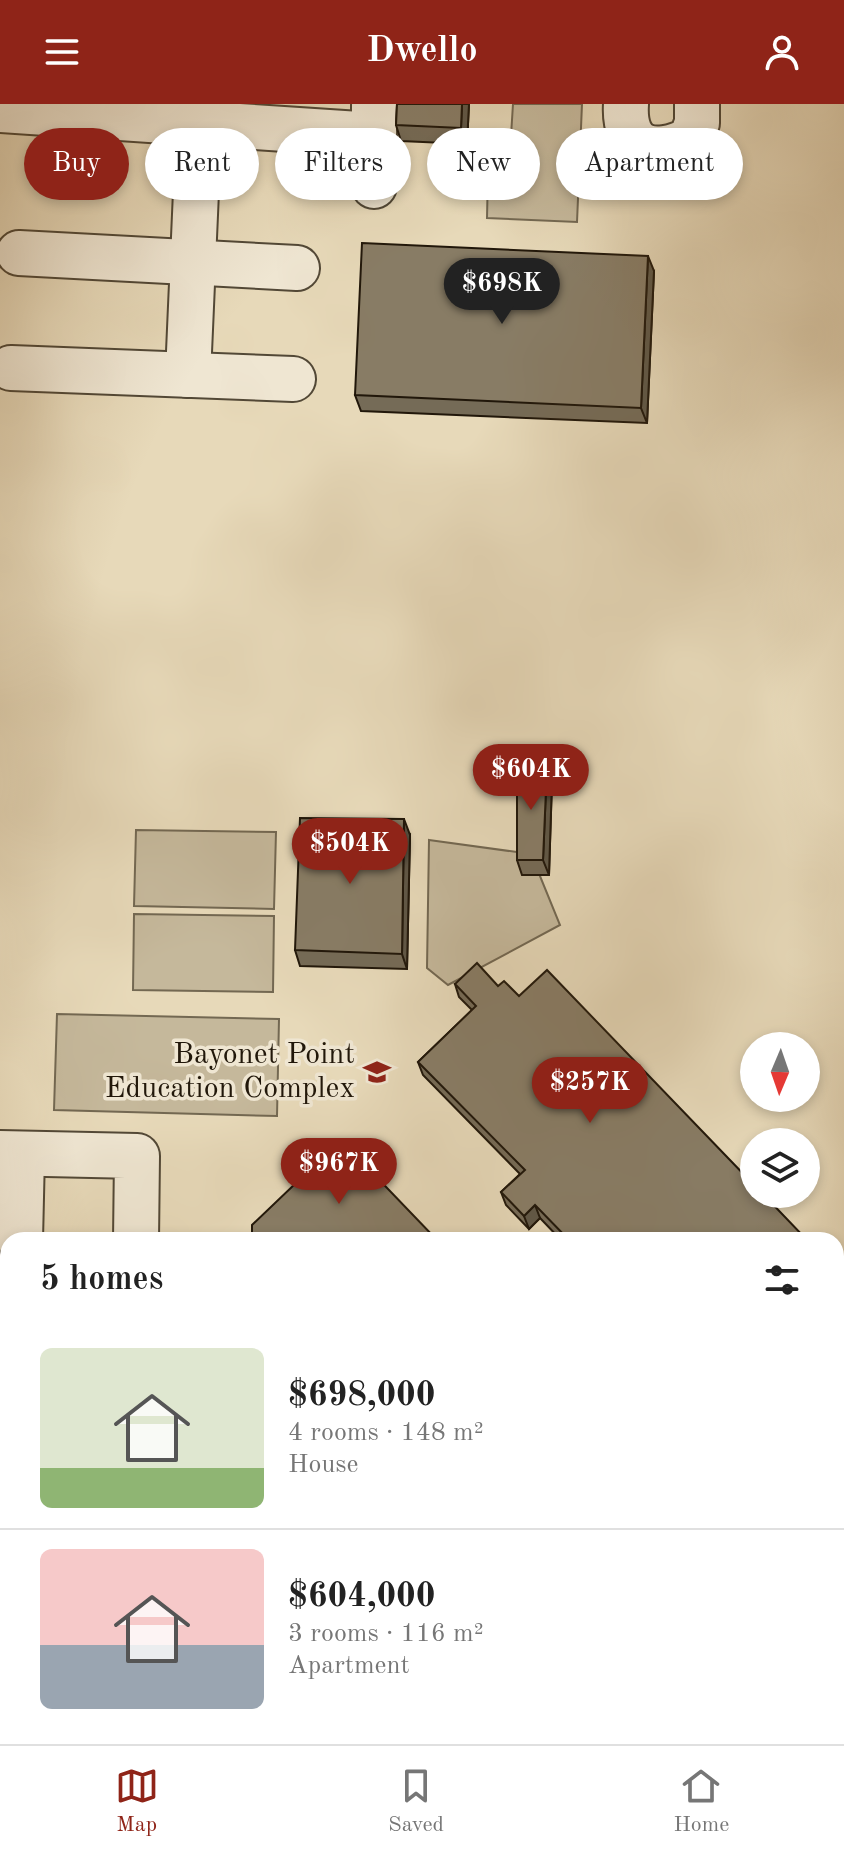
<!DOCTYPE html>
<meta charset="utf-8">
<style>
body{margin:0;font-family:"Old Standard TT",serif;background:#f2f2f2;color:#222;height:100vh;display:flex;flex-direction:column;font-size:30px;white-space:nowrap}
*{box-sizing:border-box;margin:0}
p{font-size:26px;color:#767676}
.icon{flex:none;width:44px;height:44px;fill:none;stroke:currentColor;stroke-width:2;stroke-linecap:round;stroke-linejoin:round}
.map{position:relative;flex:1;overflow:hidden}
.panel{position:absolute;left:0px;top:1128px;width:844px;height:512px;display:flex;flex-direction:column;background:#fff;border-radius:24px 24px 0 0;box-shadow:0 4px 12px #0003}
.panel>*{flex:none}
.top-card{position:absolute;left:24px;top:24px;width:796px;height:72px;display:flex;gap:16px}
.needle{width:52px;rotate:182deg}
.buttons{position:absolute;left:740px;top:928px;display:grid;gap:16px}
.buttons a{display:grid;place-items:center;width:80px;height:80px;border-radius:50%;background:#fff;box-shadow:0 4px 12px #0003;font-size:40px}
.price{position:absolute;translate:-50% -68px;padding:0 18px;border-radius:28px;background:#8f2418;color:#fff;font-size:26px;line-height:52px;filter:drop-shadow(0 2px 4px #0008)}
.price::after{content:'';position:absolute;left:50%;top:48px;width:24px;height:18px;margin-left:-12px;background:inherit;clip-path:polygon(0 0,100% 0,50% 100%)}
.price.on{background:#222;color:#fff}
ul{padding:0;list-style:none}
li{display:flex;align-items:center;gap:24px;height:200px;padding:0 40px}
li+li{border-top:2px solid #e0e0e0}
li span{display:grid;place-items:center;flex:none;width:224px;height:160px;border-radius:12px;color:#555}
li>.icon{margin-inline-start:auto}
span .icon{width:96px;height:96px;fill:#fffc;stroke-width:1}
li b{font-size:34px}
h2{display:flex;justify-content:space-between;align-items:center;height:96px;padding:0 40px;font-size:34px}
.pill{padding:0 28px;border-radius:36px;background:#fff;box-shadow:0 4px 12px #0003;font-size:28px;line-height:72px}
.pill.on{background:#8f2418;color:#fff}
header{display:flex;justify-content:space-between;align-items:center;height:104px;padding:0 40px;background:#8f2418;color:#fff;font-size:36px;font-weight:800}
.tab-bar{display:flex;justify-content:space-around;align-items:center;height:112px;border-top:2px solid #e0e0e0;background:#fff;font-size:22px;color:#767676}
.tab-bar a{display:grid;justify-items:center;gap:4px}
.tab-bar .on{color:#8f2418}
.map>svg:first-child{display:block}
.green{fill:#c5b89b;stroke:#736852;stroke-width:2}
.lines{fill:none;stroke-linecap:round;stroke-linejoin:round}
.minor-casing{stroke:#524836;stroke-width:48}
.minor{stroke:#efe6d2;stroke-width:44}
.wall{fill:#756b57;stroke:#21170a;stroke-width:2}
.shaded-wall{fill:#5f5747;stroke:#21170a;stroke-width:2}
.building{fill:#887c65;stroke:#21170a;stroke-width:2}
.labels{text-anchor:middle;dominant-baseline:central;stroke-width:7;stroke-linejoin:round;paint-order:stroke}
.poi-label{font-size:30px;fill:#21170a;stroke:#efe6d2;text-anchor:end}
</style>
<header><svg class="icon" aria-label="menu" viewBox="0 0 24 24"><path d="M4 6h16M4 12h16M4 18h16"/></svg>Dwello<svg class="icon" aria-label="person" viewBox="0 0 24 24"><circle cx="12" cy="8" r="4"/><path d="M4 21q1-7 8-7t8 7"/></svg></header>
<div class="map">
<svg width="844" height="1640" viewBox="0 0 844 1640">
<rect width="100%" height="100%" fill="#e7d9b9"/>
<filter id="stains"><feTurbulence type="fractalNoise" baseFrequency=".0025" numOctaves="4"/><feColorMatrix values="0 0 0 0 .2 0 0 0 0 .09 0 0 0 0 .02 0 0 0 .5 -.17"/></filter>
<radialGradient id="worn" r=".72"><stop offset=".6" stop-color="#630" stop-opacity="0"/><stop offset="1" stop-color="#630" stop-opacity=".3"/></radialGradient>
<g class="green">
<polygon points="513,0 582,0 577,118 487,114 488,67 509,64"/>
<polygon points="136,726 276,728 274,805 134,802"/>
<polygon points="429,736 531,750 560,821 448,881 427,864"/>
<polygon points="134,810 274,812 273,888 133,886"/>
<polygon points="57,910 279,915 277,1012 54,1006"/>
</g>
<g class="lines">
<g class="minor-casing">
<g id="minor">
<path d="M626,0C623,46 654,54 691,35L697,19V0"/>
<polyline points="0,6 374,31"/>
<polyline points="374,82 374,2"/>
<polyline points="19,149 297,164"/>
<polyline points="11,264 293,275"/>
<polyline points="188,271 199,19"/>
<polyline points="0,1049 137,1052 136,1136"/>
<polyline points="20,1136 22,1050"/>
<polyline points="227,1632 247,1640"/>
<polyline points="395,1632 410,1640"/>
<polyline points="560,1632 567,1640"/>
</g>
</g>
<use href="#minor" class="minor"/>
</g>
<g class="wall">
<polygon points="397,0 469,0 467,40 401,37 396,21"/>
<polygon points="654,167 647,319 361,307 355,291"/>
<polygon points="547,662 552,677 549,771 522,771 517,756"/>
<polygon points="410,731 407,865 300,862 295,846"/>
<polygon points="455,880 498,882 519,892 807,1136 561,1136 540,1114 529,1125 506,1101 501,1088 520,1070 423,971 418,958 472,906 459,893"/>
<polygon points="844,1164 844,1407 836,1398 836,1166 839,1169"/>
<polygon points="677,1632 723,1632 715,1640 685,1640"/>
</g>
<g class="shaded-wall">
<polygon points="462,0 469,0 467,40 461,24"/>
<polygon points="648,152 654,167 647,319 641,304"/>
<polygon points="547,662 552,677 549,771 543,756"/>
<polygon points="404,715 410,731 407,865 402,850"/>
<polygon points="535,1101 540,1114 529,1125 524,1112"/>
<polygon points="844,1561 844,1579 836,1586 836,1569"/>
<polygon points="704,1632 723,1632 715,1640 696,1640"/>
</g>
<g class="building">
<polygon points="397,0 462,0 461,24 396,21"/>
<polygon points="362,139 648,152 641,304 355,291"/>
<polygon points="517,662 547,662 543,756 517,756"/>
<polygon points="300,714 404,715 402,850 295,846"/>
<polygon points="477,859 498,882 504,877 519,892 547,866 754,1081 754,1090 763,1090 807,1136 569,1136 535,1101 524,1112 501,1088 525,1066 418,958 476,902 455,880"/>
<polygon points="341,1036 437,1136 252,1136 252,1121"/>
<polygon points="844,1164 844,1398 836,1390 836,1166 839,1169"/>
<polygon points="844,1523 844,1561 836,1569 836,1530"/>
<polygon points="685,1632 704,1632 696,1640 692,1640"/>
</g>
<defs>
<g id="school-bare" transform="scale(2.16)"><path d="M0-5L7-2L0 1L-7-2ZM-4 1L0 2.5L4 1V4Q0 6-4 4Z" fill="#8f2418" stroke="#efe6d2" stroke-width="2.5" paint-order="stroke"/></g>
</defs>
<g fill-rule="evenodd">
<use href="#school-bare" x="377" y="968"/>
</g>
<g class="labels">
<g class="poi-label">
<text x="355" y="951">Bayonet Point<tspan x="355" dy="34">Education Complex</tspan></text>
</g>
</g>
<rect width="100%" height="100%" filter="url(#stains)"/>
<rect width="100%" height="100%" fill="url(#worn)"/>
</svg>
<div class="buttons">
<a><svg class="needle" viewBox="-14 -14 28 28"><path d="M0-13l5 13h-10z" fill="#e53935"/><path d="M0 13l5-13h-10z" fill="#767676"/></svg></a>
<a><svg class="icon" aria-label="layers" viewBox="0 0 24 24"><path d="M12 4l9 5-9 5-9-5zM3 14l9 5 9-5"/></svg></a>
</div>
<b class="price on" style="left:502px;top:222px">$698K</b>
<b class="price" style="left:531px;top:708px">$604K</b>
<b class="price" style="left:350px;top:782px">$504K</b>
<b class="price" style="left:590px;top:1021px">$257K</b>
<b class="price" style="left:339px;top:1102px">$967K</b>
<div class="top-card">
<a class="pill on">Buy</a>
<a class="pill">Rent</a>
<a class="pill">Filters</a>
<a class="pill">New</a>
<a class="pill">Apartment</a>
</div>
<section class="panel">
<h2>5 homes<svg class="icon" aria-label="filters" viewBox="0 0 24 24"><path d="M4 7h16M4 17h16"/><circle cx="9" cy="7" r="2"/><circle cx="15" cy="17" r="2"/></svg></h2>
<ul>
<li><span style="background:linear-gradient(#dfe7d0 75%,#8fb573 0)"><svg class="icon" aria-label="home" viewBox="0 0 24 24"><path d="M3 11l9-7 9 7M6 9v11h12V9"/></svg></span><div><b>$698,000</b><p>4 rooms · 148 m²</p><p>House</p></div></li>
<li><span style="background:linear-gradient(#f6c9c9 60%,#9aa5b1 0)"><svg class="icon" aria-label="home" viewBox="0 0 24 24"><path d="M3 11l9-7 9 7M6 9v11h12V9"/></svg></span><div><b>$604,000</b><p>3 rooms · 116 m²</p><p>Apartment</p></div></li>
</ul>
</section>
</div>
<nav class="tab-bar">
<a class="on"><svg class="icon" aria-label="map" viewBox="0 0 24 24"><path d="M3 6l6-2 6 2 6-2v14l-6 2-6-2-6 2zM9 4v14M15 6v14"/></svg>Map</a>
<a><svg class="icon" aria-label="saved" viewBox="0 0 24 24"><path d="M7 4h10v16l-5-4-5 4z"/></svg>Saved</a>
<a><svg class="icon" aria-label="home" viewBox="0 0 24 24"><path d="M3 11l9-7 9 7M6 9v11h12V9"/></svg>Home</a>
</nav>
